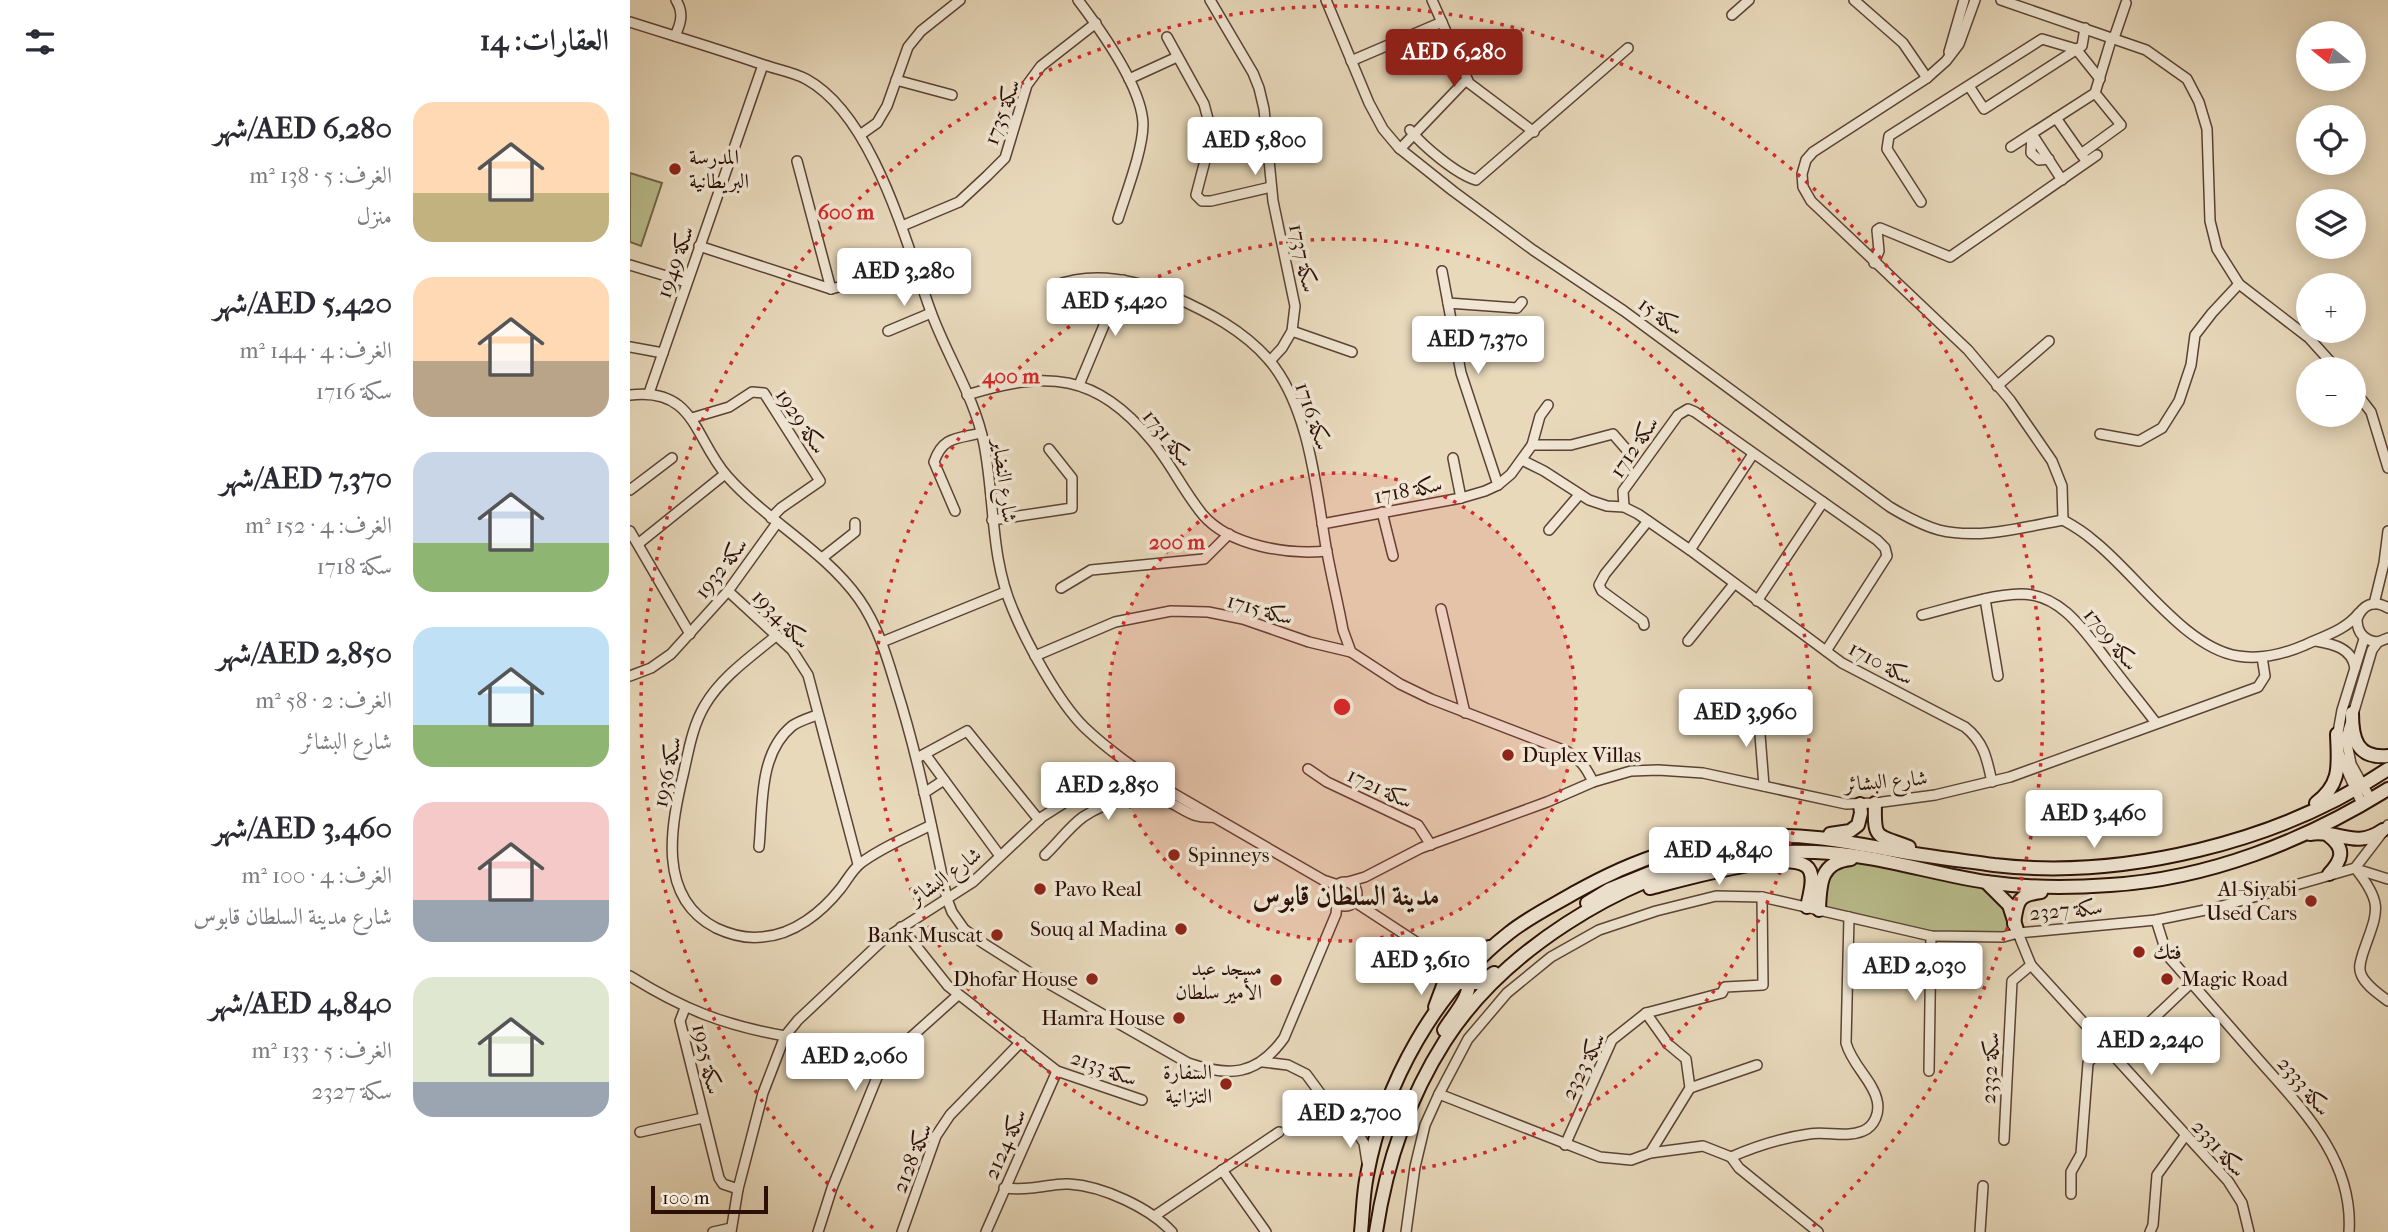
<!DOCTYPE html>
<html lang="ar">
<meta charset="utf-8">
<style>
body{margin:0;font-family:"IM FELL French Canon",Amiri,serif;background:#f7f7f7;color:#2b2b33;direction:rtl;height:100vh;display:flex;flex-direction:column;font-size:26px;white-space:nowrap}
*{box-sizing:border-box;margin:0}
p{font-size:23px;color:#7c7c81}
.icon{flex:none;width:38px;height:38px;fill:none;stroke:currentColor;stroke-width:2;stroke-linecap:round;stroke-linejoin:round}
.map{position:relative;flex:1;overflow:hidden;direction:ltr}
.sheet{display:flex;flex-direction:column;background:#fff;width:630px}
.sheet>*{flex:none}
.needle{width:46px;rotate:288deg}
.controls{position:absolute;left:1666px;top:21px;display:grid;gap:14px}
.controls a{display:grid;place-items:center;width:70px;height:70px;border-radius:50%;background:#fff;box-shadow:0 4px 18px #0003;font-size:35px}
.scale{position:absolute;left:21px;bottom:18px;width:117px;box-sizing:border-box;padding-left:7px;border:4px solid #2c1007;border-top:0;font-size:19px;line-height:24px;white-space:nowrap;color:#2c1007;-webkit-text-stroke:5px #f0e6d3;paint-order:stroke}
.price{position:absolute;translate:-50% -60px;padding:0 16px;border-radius:7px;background:#fff;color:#222;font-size:23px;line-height:46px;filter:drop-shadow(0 2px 4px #0008)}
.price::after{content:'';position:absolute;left:50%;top:42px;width:21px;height:16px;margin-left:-10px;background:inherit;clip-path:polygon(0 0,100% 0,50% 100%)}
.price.active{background:#8f2418;color:#fff}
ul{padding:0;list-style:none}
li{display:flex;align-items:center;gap:21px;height:175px;padding:0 21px}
li span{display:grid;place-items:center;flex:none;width:196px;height:140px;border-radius:21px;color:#555}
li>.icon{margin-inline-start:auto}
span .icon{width:84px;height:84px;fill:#fffc;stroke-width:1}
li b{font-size:30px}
h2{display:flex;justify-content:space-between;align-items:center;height:84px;padding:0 21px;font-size:30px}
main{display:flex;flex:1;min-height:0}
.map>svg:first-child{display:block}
.green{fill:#babe8d;stroke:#73674a;stroke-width:2}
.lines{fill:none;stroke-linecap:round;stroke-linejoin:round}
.minor-casing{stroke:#5b4234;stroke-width:12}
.secondary-casing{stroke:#2c1007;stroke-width:16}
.minor{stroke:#f0e6d3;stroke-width:9}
.secondary{stroke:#f0e6d3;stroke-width:12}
.ring{fill:none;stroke:#d62828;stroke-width:3.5;stroke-dasharray:3.5 7}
.poi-dot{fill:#8f2418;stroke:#f0e6d3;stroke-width:2.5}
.labels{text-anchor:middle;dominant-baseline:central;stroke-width:7;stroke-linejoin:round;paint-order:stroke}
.street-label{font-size:21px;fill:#2c1007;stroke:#f0e6d3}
.poi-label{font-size:21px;fill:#2c1007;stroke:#f0e6d3;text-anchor:end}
.district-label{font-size:28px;font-weight:bold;fill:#2c1007;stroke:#f0e6d3}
.centre{fill:#d62828;stroke:#f0e6d3;stroke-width:3.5}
.ring-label{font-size:21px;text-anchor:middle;font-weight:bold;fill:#d62828;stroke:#f0e6d3;stroke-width:7;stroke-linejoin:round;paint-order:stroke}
</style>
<main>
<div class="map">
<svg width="1758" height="1232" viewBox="0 0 1758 1232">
<rect width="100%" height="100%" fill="#e8d9bb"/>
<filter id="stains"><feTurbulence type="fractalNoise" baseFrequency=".00286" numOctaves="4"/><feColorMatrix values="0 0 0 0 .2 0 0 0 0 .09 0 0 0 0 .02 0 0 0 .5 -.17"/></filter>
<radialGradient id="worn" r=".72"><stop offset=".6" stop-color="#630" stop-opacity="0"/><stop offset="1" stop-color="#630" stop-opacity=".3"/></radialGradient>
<g class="green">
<polygon points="0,173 32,183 11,246 0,242"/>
<polygon points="1220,860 1355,883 1373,899 1386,932 1302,935 1190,909 1199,868"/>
</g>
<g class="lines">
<g class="minor-casing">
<g id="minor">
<path d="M448,0C470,29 512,87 513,124C513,150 496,193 488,219"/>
<polyline points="580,0 623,73 629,88 634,109 643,201 665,306 662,331 652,348 640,361"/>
<path d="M696,0L739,103L753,129L769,148L823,191L903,250L994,311L1260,507C1275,516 1291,525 1309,530C1349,540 1394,527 1433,520"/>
<polyline points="802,0 839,83 904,132"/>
<polyline points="1224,0 1273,43 1297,78"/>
<polyline points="1345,0 1329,44 1316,61 1297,78 1183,152 1176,160 1172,174 1173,187 1181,201 1338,350 1380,400 1422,461 1432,486 1433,520"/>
<polyline points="1371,0 1516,50 1557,79 1569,102 1577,129 1580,221 1587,249 1609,284 1679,338 1707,369"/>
<polyline points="1102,15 1119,0"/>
<path d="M0,22C44,36 88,49 131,64C145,69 163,72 176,79C244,116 276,244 301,312C317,356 345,398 354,444C365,500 360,557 383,610C397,644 428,701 454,727C478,750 506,769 534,788"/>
<path d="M45,36C51,23 54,13 46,0"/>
<polyline points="537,37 574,104 582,134 566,195 572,201 581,201 641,187"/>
<polyline points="1484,38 1496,3"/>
<polyline points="1319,52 1334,0"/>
<polyline points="721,61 812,22"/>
<polyline points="499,79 547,57"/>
<polyline points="266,80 322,95"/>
<polyline points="1339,86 1354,109 1452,46 1455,28"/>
<polyline points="1426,118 1454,158"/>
<path d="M780,130C793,146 826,174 846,180L998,48"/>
<polyline points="230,135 247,123 257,106 278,47 291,31 330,0"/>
<polyline points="1381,147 1465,93 1482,37"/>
<polyline points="770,149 836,80"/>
<polyline points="1451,154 1491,125 1465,93"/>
<polyline points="1419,159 1409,160 1401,153 1402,134 1432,180"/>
<polyline points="167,161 201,289"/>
<polyline points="1291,202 1257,149 1259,136 1412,39 1446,49 1470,79"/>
<polyline points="272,226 329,202 357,176 375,158 397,85 411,66 466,23"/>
<polyline points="69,246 201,289 286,267"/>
<polyline points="1244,263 1249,251 1247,230 1250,228 1320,257 1467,155"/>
<polyline points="0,265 56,282"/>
<polyline points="812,271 831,373 868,485"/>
<path d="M424,286C463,271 504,279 542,296C578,312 613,330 639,360C679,407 686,488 696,547C701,575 708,603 713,630L721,652"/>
<polyline points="818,303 887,308 892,302"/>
<polyline points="258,331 301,313"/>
<polyline points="662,331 722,352"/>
<polyline points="0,347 33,353"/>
<polyline points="449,385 493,280"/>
<polyline points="1367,386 1419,341"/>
<polyline points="1724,390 1741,412 1758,468"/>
<polyline points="19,393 133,65"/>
<path d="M0,395C65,387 64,438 97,476C137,521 194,550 229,599C248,626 257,657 266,687C288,756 302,828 317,899L322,912L334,929L353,943L402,974L558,1063C599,1077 627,1076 654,1038L706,914L707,903"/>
<path d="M337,395C417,370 466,373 522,441C541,464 554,492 573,515C600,546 658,555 697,551"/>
<polyline points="62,418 99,407 122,392 134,393 190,481 151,508 141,518"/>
<polyline points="1470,434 1509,441 1532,428 1549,401 1561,365 1565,335 1582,313 1609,284"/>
<polyline points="902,445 941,445 983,434 996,449"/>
<polyline points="823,458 831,498"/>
<path d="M892,460L914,471L959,500L977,506L994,507L1008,514L1060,550L1212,663L1335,727C1354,742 1357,759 1362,782"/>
<polyline points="0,490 42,458"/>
<polyline points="994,507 993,491 1048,415 1058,409 1065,412 1247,540 1255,548 1257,556 1196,651"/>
<path d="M325,511L304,462C313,436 327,439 351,433"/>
<polyline points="752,512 763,556"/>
<polyline points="362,520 442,508 442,478 419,449"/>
<path d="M1433,520C1444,526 1455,533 1464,541C1505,573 1555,648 1608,656C1631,660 1654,654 1675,645C1694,636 1716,630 1729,613"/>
<polyline points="692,524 831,498 855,491 868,485 881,474 902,445 910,416 918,405"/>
<polyline points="919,530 949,495"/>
<polyline points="0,531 60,634"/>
<polyline points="8,544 95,474"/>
<polyline points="1060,550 1123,454"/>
<polyline points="192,558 225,532 225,523"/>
<polyline points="431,588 461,570 574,559 599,534"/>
<polyline points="98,591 162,650 178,675 228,864"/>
<polyline points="1355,599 1368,676"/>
<polyline points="1127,601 1193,502"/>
<polyline points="1744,604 1754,563 1758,531"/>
<path d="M1758,608C1744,599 1732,605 1727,619C1727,633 1734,641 1748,642L1758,638"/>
<polyline points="811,609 835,713"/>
<path d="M1292,615C1324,607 1358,595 1391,594C1433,594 1457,635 1480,664C1495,684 1511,703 1526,723"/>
<polyline points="1014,625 1013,621 972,591 969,585 975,574 1018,521"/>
<path d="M147,635C122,656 92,676 75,705C63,725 59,748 54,771C41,825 26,897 86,928C101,935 115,939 132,937C164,935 192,912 211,888C217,880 223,869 231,863C252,847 278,837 301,825"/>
<polyline points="1058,641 1104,584"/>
<path d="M1686,641C1703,644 1722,648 1725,668"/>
<polyline points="252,642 375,592"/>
<path d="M405,656L485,622L541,611L578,612L613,619L679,642L721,652L770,684L801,699L936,751C950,759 956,767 963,782"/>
<polyline points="0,676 21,668 41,654 98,591 147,523"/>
<polyline points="1128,709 1134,786"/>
<polyline points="1707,738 1712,710 1734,639"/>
<polyline points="295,754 370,856"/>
<polyline points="1710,755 1732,804"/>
<polyline points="287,758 337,731 409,820"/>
<polyline points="678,769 697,782 788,825 801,845"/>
<polyline points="294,793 314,780"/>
<polyline points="1741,800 1721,764 1716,738 1742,650 1748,642"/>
<path d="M129,847C133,807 128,754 162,726C169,721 179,718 187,715"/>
<path d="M415,855C428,843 439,827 453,817C474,803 511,790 535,800C555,809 561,819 584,817"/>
<path d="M1725,868C1755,905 1747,912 1733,953C1731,960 1728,967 1731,974C1735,985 1749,994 1758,1001"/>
<polyline points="1726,869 1758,879"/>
<circle cx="715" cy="894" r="12"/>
<polyline points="718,882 735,877 791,848 917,802 963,782 1001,771 1028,770 1073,773 1216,804 1245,803 1305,795 1380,777 1628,687 1635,676 1632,657"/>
<polyline points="725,902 803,953 818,960 837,974"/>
<path d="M1526,920L1537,955C1565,987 1594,1020 1622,1052C1668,1105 1724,1157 1719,1232"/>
<polyline points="271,927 318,986 427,1071 512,1100"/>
<polyline points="1388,933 1401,965 1598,1181 1612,1203 1619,1232"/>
<polyline points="803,953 806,962 830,983"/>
<path d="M0,976C53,1009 93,1025 155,1036"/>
<polyline points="55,1008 50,1021 89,1178 93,1184 108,1189"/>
<polyline points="1016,1013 1038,1044 1056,1059 1060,1088 1020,1153"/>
<polyline points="1483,1057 1561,983"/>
<polyline points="633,1062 658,1065 676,1074 704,1112 728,1134 734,1143 737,1162"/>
<polyline points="1299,1071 1301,936"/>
<polyline points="1060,1088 1127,1065"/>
<polyline points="809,1094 970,1157 1001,1160 1020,1153 1073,1146 1101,1157"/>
<path d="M714,1120C735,1124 745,1112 757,1098"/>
<polyline points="10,1132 73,1118"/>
<polyline points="1374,1140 1382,981 1401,965"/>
<polyline points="935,1145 982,1040 1016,1013 1092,993 1095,987 1133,985 1132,897"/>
<path d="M1101,1157C1126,1146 1152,1138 1179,1134C1196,1131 1216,1138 1233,1131C1245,1126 1250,1112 1247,1100C1243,1081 1222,1065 1216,1043L1219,917"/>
<polyline points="1101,1157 1109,1168 1188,1232"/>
<polyline points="592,1170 636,1232"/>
<path d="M374,1188C383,1189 392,1189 401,1188C414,1187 427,1183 439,1184C473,1186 520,1208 542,1232"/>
<polyline points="1441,1194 1441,1172 1451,1154 1458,1063 1472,1046"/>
<polyline points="526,1215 649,1132"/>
<polyline points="83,1232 101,1228"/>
<polyline points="101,1232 108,1189 133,1093 155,1036 168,1020 254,939 343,882 412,817 445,796 476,784 504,782 534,788 693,880 708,885"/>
<polyline points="188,1232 202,1188 250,1070 261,1055 328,995"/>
<polyline points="272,1232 306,1136 320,1115 391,1042"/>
<polyline points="356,1232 427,1071"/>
<polyline points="776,1232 785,1167 795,1125 809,1094 838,1039 877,993 921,957 969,930 1026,911 1086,896 1132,897 1301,936 1373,937 1388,933 1526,920 1585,908 1725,868 1758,825"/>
<polyline points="1350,1232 1353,1186"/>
<polyline points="1520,1232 1523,1225 1527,1175 1555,1136"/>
</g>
</g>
<g class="secondary-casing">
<g id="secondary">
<path d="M1722,713C1722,739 1727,759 1758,756"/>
<path d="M1245,803C1244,841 1246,834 1279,847"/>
<path d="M1686,803C1712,783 1708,765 1707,734"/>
<polyline points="1200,834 1220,831 1228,825 1231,813 1230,804"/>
<path d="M1680,834C1709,829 1724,850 1753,830"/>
<path d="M1699,836C1716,849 1712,860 1699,874"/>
<polyline points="1356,882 1379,905 1388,933"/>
<path d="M1020,888C1047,881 1154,850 1176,866C1187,874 1179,896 1177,907"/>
<polyline points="957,903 980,889 1032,868"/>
<path d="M1189,910C1190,884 1190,862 1221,859"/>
<path d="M1384,924C1387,902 1387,895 1411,892"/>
<polyline points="818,960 839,957 859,947"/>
<polyline points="830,983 850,983 864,973"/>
<polyline points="805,1007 814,983 812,968"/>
<path d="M814,1030C823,1015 843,995 838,978"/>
<path d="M731,1232C733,1213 733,1194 737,1175C754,1083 805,991 879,933C899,917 922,906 944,893C1006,858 1065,838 1137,836C1179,834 1216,842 1256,849C1292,856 1328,860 1364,865C1493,880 1650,842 1758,769"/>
<path d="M746,1232C756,1165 778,1099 815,1041C872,952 989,878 1093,858C1123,852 1155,851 1185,852C1243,854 1299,873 1356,882C1397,888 1439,888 1480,885C1578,879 1675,841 1758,789"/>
</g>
</g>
<use href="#minor" class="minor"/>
<use href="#secondary" class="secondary"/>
</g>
<circle cx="712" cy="707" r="234" fill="#d62828" fill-opacity=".12"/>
<g class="ring">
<circle cx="712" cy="707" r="234"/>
<circle cx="712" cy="707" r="468"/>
<path d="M243 1228A701 701 0 1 1 1181 1228"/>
</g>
<g class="poi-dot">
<circle cx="45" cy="169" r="7"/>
<circle cx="878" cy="755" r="7"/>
<circle cx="544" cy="855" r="7"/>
<circle cx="410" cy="889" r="7"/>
<circle cx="1681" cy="901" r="7"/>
<circle cx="551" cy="929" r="7"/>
<circle cx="367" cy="935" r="7"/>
<circle cx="1509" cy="952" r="7"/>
<circle cx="462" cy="979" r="7"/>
<circle cx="1537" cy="979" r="7"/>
<circle cx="646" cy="980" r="7"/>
<circle cx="549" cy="1018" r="7"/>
<circle cx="596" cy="1084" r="7"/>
</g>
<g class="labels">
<g class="street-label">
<text transform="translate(372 112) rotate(-70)">سكة 1735</text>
<text transform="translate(673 258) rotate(78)">سكة 1737</text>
<text transform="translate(45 262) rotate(-71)">سكة 1949</text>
<text transform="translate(1031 316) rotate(36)">سكة 15</text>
<text transform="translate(683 416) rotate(71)">سكة 1716</text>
<text transform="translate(171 421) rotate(56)">سكة 1929</text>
<text transform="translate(538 438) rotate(51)">سكة 1731</text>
<text transform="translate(1004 447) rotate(-56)">سكة 1712</text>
<text transform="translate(375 481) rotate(83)">شارع النضاير</text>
<text transform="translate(778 490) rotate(-11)">سكة 1718</text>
<text transform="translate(91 568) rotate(-52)">سكة 1932</text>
<text transform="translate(630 609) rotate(16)">سكة 1715</text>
<text transform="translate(151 619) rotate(46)">سكة 1934</text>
<text transform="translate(1481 639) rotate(51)">سكة 1709</text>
<text transform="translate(1251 663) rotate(28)">سكة 1710</text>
<text transform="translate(37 772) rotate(-78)">سكة 1936</text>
<text transform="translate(1256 781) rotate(-5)">شارع البشائر</text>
<text transform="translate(750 788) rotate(25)">سكة 1721</text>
<text transform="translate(315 876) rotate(-36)">شارع البشائر</text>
<text transform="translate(1436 910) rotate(-5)">سكة 2327</text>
<text transform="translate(77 1059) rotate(77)">سكة 1925</text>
<text transform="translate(953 1066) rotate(-63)">سكة 2323</text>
<text transform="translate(474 1068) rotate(20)">سكة 2133</text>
<text transform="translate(1360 1068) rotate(-87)">سكة 2332</text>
<text transform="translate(1674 1086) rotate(50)">سكة 2333</text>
<text transform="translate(375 1144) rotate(-66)">سكة 2124</text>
<text transform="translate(1589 1148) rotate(48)">سكة 2331</text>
<text transform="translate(282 1158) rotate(-68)">سكة 2128</text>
</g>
<g class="poi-label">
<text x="59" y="157" text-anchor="start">المدرسة<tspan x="59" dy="24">البريطانية</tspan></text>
<text x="892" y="755" text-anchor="start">Duplex Villas</text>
<text x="558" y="855" text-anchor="start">Spinneys</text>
<text x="424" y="889" text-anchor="start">Pavo Real</text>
<text x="1667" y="889">Al-Siyabi<tspan x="1667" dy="24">Used Cars</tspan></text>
<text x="537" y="929">Souq al Madina</text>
<text x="353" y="935">Bank Muscat</text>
<text x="1523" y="952" text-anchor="start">فتك</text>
<text x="632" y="968">مسجد عبد<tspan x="632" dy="24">الأمير سلطان</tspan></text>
<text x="448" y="979">Dhofar House</text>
<text x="1551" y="979" text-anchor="start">Magic Road</text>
<text x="535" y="1018">Hamra House</text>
<text x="582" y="1072">السفارة<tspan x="582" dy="24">التنزانية</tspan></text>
</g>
<g class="district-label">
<text x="716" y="895">مدينة السلطان قابوس</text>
</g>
</g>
<circle cx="712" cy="707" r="10" class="centre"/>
<g class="ring-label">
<text x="216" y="219">600 m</text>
<text x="381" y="383">400 m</text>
<text x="547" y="549">200 m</text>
</g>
<rect width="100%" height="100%" filter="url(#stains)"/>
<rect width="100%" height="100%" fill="url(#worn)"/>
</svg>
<div class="controls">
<a><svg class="needle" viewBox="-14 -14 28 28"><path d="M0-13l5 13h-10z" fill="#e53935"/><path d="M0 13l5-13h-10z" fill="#7c7c81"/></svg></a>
<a><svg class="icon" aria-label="locate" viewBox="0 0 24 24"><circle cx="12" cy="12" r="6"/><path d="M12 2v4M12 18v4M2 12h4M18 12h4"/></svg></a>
<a><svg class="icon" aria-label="layers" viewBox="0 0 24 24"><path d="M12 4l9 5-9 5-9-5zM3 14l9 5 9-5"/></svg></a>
<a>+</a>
<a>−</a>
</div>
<div class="scale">100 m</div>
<b class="price active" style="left:824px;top:89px">AED 6,280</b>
<b class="price" style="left:625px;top:177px">AED 5,800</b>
<b class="price" style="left:274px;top:308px">AED 3,280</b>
<b class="price" style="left:485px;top:338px">AED 5,420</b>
<b class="price" style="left:848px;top:376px">AED 7,370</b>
<b class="price" style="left:1116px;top:749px">AED 3,960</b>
<b class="price" style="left:478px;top:822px">AED 2,850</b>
<b class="price" style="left:1464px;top:850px">AED 3,460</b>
<b class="price" style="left:1089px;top:887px">AED 4,840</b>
<b class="price" style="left:791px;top:997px">AED 3,610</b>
<b class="price" style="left:1285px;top:1003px">AED 2,030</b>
<b class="price" style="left:1521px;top:1077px">AED 2,240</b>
<b class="price" style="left:225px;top:1093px">AED 2,060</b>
<b class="price" style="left:720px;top:1150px">AED 2,700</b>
</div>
<section class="sheet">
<h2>العقارات: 14<svg class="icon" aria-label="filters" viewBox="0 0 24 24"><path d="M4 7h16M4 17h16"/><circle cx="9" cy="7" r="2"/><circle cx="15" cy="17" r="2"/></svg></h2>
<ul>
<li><span style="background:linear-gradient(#ffd9b3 65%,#c2b280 0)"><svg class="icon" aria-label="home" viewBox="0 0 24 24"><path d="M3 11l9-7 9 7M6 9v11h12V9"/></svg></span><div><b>AED 6,280/شهر</b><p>الغرف: 5 · 138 m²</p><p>منزل</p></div></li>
<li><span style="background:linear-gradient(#ffd9b3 60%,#b9a48a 0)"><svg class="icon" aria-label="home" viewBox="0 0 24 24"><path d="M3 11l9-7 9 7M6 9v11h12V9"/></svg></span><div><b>AED 5,420/شهر</b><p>الغرف: 4 · 144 m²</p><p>سكة 1716</p></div></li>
<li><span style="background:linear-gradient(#c9d6e8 65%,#8fb573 0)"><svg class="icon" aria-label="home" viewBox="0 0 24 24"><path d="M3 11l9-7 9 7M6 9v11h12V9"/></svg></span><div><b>AED 7,370/شهر</b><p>الغرف: 4 · 152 m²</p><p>سكة 1718</p></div></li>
<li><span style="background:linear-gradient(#bfe0f5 70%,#8fb573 0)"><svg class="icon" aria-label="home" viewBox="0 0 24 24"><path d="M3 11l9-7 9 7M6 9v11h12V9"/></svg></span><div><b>AED 2,850/شهر</b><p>الغرف: 2 · 58 m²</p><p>شارع البشائر</p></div></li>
<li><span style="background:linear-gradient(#f6c9c9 70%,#9aa5b1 0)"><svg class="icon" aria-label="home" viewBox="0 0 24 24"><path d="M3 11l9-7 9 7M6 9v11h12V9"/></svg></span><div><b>AED 3,460/شهر</b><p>الغرف: 4 · 100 m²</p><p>شارع مدينة السلطان قابوس</p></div></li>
<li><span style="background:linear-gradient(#dfe7d0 75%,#9aa5b1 0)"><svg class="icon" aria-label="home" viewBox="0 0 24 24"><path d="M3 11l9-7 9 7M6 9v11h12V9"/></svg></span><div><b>AED 4,840/شهر</b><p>الغرف: 5 · 133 m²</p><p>سكة 2327</p></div></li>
</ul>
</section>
</main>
